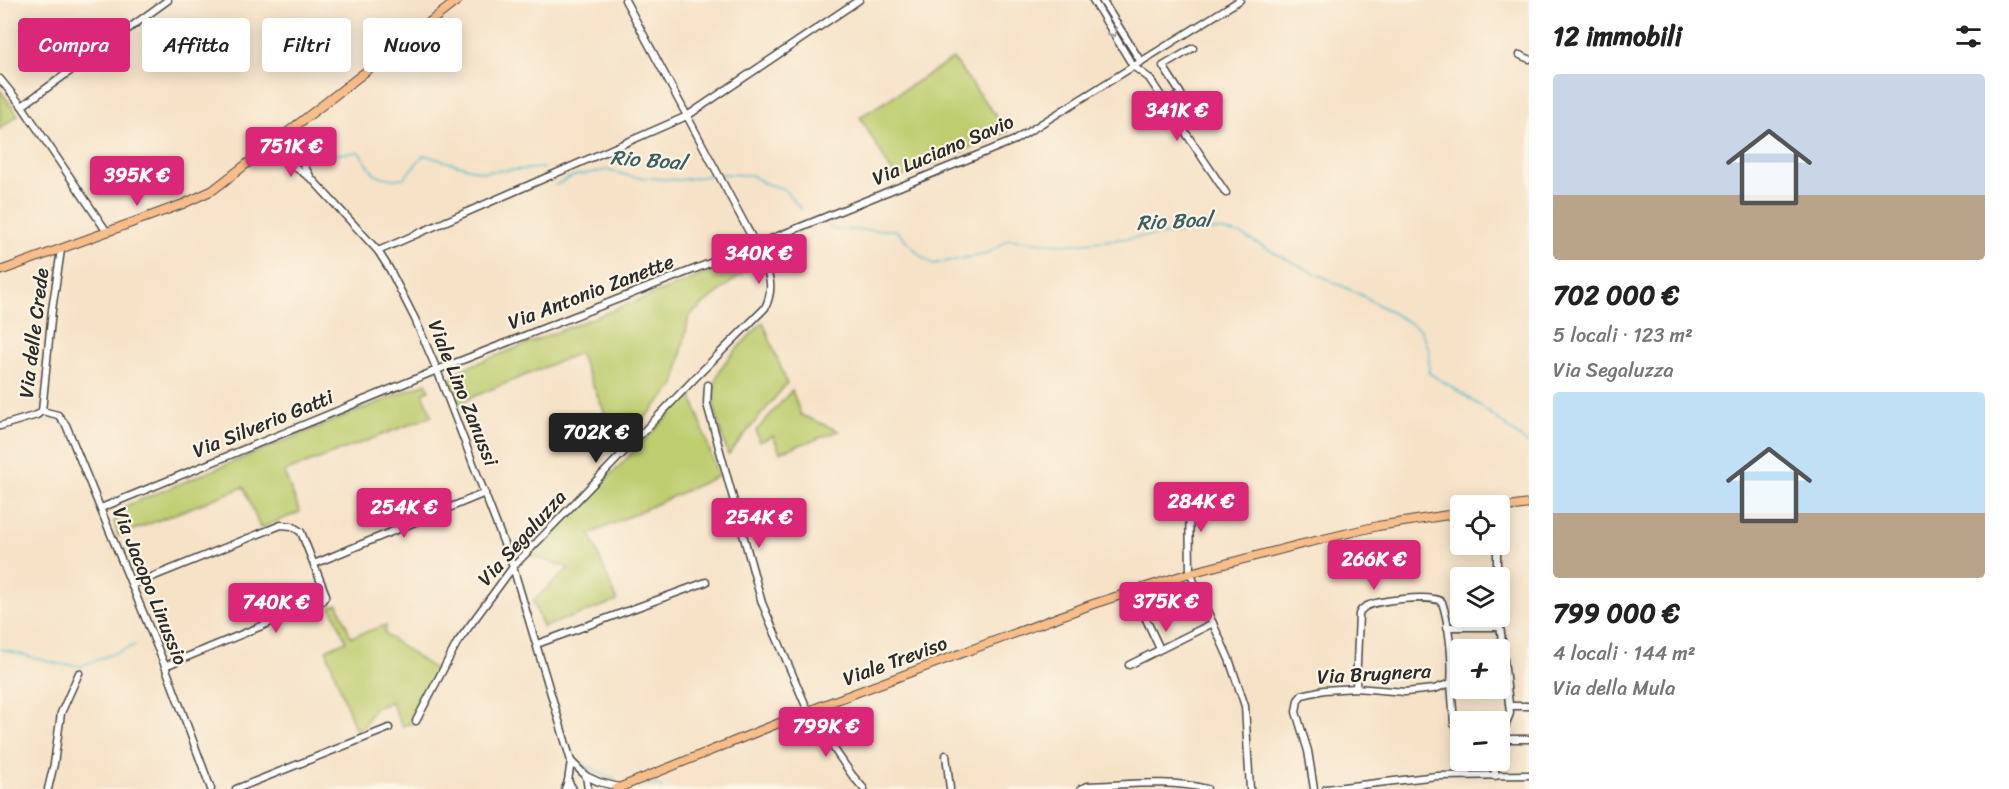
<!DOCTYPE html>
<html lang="it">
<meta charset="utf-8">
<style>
body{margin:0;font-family:Sriracha,sans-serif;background:#f6f6f6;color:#222;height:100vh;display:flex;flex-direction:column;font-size:22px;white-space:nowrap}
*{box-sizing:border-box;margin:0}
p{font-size:20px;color:#767676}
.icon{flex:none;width:33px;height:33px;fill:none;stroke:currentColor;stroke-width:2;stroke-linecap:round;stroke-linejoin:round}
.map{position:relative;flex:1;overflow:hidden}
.side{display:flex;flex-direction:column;background:#fff;width:480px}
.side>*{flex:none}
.hud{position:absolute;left:18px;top:18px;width:570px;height:54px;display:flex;gap:12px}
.tools{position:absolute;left:1450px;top:495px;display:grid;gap:12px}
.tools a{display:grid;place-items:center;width:60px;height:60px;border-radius:6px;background:#fff;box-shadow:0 3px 15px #0003;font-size:30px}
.price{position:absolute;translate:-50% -51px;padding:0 14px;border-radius:6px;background:#db2777;color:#fff;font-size:20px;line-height:39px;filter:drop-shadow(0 2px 3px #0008)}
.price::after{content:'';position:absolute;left:50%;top:36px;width:18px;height:14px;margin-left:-9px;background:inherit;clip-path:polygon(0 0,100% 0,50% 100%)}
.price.selected{background:#222;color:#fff}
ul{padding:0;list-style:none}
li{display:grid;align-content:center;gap:12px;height:318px;padding:0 24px}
li span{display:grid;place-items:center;height:186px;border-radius:6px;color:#555}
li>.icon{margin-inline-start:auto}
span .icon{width:108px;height:108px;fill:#fffc;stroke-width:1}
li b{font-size:26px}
h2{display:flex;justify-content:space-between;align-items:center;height:72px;padding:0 24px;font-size:26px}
.pill{padding:0 21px;border-radius:6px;background:#fff;box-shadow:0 3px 15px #0003;font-size:21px;line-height:54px}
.pill.selected{background:#db2777;color:#fff}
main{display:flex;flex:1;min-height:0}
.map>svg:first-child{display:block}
.green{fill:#becd6f;stroke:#747c4d;stroke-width:1.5}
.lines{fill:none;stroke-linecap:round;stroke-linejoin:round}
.stream{stroke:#52bdce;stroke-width:1.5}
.minor-casing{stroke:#494642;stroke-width:9}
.major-casing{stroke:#494642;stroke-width:10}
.minor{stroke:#fff;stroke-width:6}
.major{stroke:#f8bd89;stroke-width:8}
.oneway{stroke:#a0a0a0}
.labels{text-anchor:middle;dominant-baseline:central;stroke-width:4.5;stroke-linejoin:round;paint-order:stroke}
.street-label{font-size:20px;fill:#2b2b2b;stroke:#fcf5e5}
.water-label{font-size:21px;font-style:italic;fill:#395e64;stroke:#fcf5e5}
</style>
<main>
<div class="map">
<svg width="1529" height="789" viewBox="0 0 1529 789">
<rect width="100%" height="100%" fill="#fcf5e5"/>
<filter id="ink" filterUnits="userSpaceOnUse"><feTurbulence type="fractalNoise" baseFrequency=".0167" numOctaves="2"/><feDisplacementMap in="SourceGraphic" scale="12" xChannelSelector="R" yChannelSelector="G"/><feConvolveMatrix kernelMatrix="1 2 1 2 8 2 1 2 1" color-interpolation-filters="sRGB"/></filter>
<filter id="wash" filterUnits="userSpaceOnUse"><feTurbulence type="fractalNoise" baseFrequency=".008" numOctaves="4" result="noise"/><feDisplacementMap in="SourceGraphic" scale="24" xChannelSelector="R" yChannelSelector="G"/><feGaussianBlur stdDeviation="1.35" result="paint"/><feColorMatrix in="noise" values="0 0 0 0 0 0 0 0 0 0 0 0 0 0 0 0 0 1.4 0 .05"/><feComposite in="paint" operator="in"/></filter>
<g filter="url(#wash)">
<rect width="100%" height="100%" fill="#f6e2c7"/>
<g class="green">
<polygon points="953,59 1008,132 896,179 860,117"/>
<polygon points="0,90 18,115 0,129"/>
<polygon points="751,256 754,264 689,316 675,385 619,446 579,353 458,403 448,382 460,370"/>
<path d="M763,322L787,383L728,455C720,429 706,396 720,370C726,358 753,333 763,322Z"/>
<polygon points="426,383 429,390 423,393 432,416 284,472 300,512 260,528 244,487 118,536 114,522 123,507"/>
<polygon points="792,390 801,415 839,431 780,452 773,436 759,442 756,431"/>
<polygon points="691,393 718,476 590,534 617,601 543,627 533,601 569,568 531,556"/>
<polygon points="338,604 351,637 386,625 385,634 437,671 412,723 402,726 391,702 374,708 363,727 356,731 326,650 346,641 331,607"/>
</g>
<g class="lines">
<g class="stream">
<polyline points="314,156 359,152 375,175 393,179 404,178 424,155 482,172 543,168"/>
<polyline points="720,174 751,175 764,183 784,189 801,209"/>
<polyline points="555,185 574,176 607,170 633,177 680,180 715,175"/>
<path d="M829,226L834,230H896L921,256L933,264L987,254L1009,239L1044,243L1075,244L1196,231L1220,230L1240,234L1290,261L1365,297L1420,329L1429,349V373C1464,393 1498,418 1529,445"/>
<polyline points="0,649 59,664 81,666 136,645"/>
<polyline points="580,763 616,780"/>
<polyline points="642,783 657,785 662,789"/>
</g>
</g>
</g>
<g filter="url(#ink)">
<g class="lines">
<g class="minor-casing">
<g id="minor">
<polyline points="1093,0 1133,66 1149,78 1226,193"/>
<polyline points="1102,0 1141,62"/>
<polyline points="1520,55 1529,59"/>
<polyline points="0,79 22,106 107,232"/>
<polyline points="1171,100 1181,94 1163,66 1193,48"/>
<polyline points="22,106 168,0"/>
<path d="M297,124C289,143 301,160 310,176"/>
<polyline points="274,142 282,158"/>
<polyline points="255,157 263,156 282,158 312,179 378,251 390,270 415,319 437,370 513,567 571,761 568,781 565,789"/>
<polyline points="378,251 687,116 859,0"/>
<polyline points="708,385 707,404 762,603 808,711 852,775 864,789"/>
<polyline points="42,411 58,415 66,425 165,666 211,789"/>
<polyline points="42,411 52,310 61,250"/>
<polyline points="0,426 37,415 42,411"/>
<polyline points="1189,494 1190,573 1229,659 1245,706 1250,789"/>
<polyline points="101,508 437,370 756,245 1015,140 1240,0"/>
<polyline points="314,564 485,493"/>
<polyline points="1497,578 1497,544"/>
<polyline points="132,585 281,525 292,526 301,532 326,595 322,601 165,666"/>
<polyline points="1499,616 1510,713 1500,742"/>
<polyline points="1145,617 1160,649"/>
<polyline points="1447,627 1499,627"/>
<polyline points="537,644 706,582"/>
<polyline points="1129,665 1213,623"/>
<polyline points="1451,683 1454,724 1461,722"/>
<polyline points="1510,706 1529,706"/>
<path d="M416,721L457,643L513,567L696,377L765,308C777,283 766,269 756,245L625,0"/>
<polyline points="1465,722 1473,722"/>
<polyline points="1501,736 1510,739 1529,739"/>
<polyline points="946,755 950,789"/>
<polyline points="1495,760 1495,776"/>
<polyline points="571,761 586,776 588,789"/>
<polyline points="586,776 599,782 619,787"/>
<polyline points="568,781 573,789"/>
<polyline points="48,789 54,764 61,713 79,673"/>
<polyline points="236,789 389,728"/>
<path d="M1081,789L1088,786C1127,785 1169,779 1207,789"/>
<path d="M1314,789L1308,751L1296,712L1298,700L1302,695L1324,690L1356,688L1405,692L1434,689L1451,683C1453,662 1449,622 1442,602C1432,594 1376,600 1365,607C1361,609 1361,610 1359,614L1356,688"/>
<polyline points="1326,789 1437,776 1529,775"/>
</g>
</g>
<g class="major-casing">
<g id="major">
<polyline points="0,271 183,204 213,190 458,0"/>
<polyline points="1500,508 1529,504"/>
<polyline points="616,789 826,704 1093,604 1190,573 1298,545 1378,526 1461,513"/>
</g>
</g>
<use href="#minor" class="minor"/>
<use href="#major" class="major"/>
</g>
<defs><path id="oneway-chevron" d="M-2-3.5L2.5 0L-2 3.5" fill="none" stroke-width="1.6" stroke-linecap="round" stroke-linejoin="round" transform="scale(1.5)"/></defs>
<use class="oneway" href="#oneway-chevron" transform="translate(1113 33) rotate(59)"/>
</g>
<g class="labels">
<g class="street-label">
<text transform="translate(943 150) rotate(-23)">Via Luciano Savio</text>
<text transform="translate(591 292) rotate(-21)">Via Antonio Zanette</text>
<text transform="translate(34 333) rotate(-83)">Via delle Crede</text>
<text transform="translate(463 393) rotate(68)">Viale Lino Zanussi</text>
<text transform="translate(263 424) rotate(-22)">Via Silverio Gatti</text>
<text transform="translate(522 538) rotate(-48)">Via Segaluzza</text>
<text transform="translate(150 586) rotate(68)">Via Jacopo Linussio</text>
<text transform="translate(895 661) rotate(-20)">Viale Treviso</text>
<text transform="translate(1374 674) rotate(-3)">Via Brugnera</text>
</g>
<g class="water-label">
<text transform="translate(648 160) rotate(4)">Rio Boal</text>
<text transform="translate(1174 221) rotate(-3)">Rio Boal</text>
</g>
</g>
</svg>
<div class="tools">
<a><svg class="icon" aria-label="locate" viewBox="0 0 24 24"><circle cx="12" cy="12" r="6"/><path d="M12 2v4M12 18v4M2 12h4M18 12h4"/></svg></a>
<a><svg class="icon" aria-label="layers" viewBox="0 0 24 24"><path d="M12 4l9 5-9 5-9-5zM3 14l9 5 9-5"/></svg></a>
<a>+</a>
<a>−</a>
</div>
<b class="price" style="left:1177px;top:142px">341K €</b>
<b class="price" style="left:291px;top:178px">751K €</b>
<b class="price" style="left:137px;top:207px">395K €</b>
<b class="price" style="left:759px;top:285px">340K €</b>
<b class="price selected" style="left:596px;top:464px">702K €</b>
<b class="price" style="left:1201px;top:533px">284K €</b>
<b class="price" style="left:404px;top:539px">254K €</b>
<b class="price" style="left:759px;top:549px">254K €</b>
<b class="price" style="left:1374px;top:591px">266K €</b>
<b class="price" style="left:1166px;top:633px">375K €</b>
<b class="price" style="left:276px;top:634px">740K €</b>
<b class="price" style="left:826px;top:758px">799K €</b>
<div class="hud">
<a class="pill selected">Compra</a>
<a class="pill">Affitta</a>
<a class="pill">Filtri</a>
<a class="pill">Nuovo</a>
</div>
</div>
<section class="side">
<h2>12 immobili<svg class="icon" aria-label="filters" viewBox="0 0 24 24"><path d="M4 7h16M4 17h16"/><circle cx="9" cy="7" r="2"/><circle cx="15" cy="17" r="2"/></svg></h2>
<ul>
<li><span style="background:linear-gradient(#c9d6e8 65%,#b9a48a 0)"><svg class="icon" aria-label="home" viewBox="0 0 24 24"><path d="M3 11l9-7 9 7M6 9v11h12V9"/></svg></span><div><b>702 000 €</b><p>5 locali · 123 m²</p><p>Via Segaluzza</p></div></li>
<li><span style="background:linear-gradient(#bfe0f5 65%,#b9a48a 0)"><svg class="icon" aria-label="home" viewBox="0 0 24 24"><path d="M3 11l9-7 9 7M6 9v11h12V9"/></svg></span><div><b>799 000 €</b><p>4 locali · 144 m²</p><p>Via della Mula</p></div></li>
</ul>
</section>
</main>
